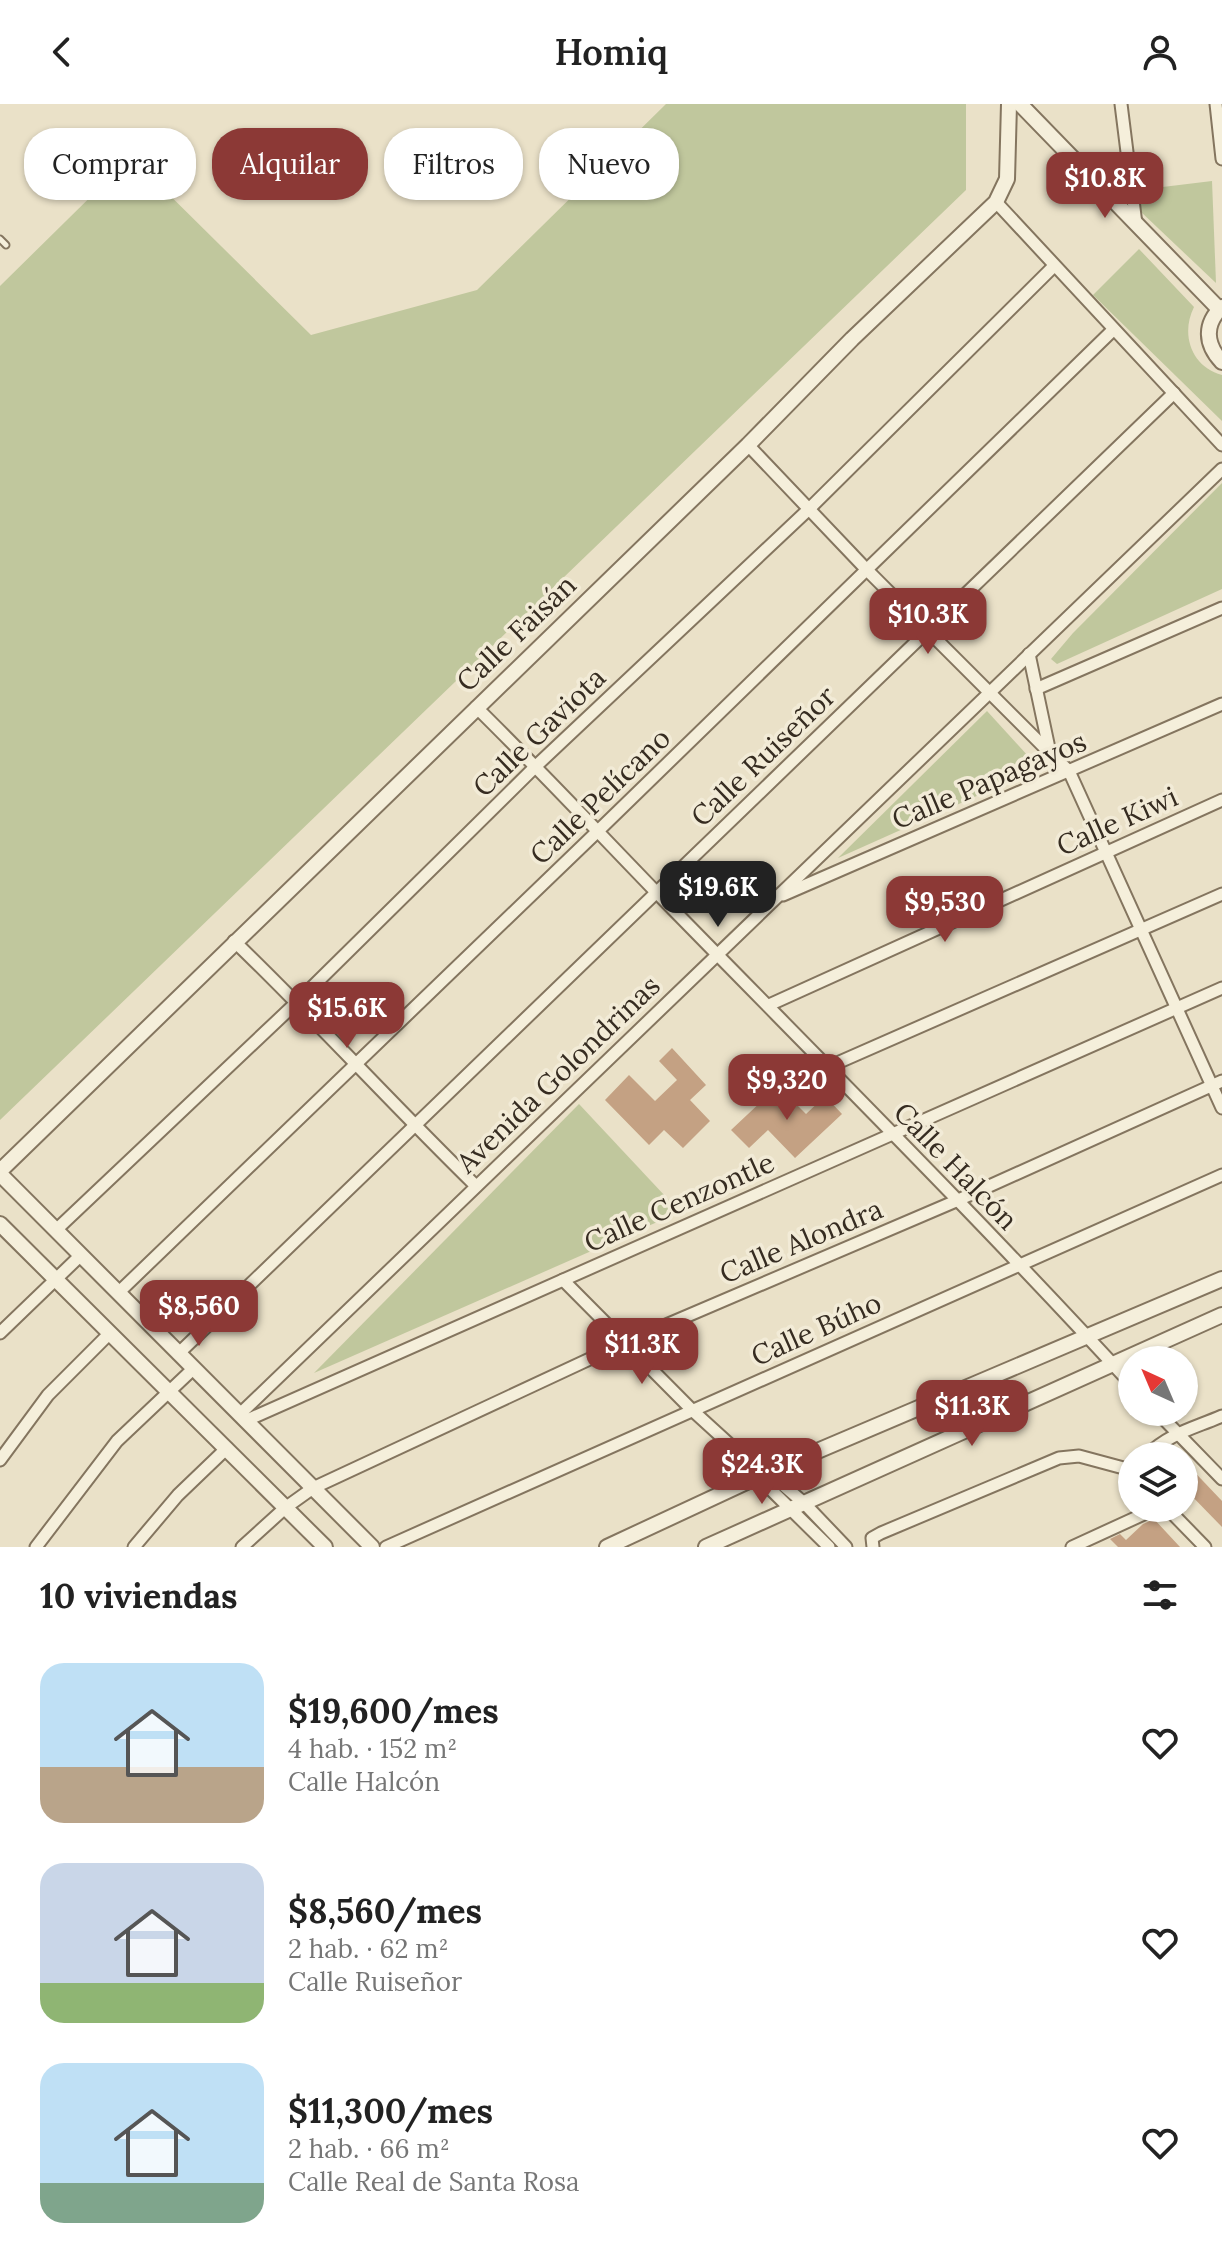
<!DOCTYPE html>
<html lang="es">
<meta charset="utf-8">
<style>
body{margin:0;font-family:Lora,serif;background:#f2f2f2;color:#222;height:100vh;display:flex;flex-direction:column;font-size:30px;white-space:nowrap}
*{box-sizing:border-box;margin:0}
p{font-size:26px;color:#767676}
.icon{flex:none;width:44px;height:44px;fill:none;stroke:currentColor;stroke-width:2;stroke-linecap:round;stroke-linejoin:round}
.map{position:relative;height:1443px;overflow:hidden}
.sheet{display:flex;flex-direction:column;background:#fff;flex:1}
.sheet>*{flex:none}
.banner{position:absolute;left:24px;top:24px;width:800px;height:72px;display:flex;gap:16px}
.needle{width:52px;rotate:316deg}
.buttons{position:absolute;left:1118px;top:1242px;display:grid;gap:16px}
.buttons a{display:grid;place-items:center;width:80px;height:80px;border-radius:50%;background:#fff;box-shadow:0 2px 6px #0004;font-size:40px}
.price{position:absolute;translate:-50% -68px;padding:0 18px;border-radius:16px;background:#8c3936;color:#fff;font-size:26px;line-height:52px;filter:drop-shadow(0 2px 4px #0008)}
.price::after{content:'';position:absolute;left:50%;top:48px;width:24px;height:18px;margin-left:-12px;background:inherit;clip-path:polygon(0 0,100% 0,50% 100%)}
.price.on{background:#222;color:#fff}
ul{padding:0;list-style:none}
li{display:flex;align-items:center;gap:24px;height:200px;padding:0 40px}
li span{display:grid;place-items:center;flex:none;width:224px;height:160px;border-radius:24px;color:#555}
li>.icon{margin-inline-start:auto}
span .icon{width:96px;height:96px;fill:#fffc;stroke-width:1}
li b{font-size:34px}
h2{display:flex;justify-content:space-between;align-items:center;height:96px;padding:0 40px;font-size:34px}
.tag{padding:0 28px;border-radius:32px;background:#fff;box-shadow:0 2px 6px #0004;font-size:28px;line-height:72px}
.tag.on{background:#8c3936;color:#fff}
header{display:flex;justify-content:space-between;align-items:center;height:104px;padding:0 40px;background:#fff;font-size:36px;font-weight:600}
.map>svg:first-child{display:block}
.green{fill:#c0c79d}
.building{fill:#c4a183}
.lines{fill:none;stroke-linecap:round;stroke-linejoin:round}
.service-casing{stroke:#84755f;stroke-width:9}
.minor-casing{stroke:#84755f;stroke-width:15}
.tertiary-casing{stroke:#84755f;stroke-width:18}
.service{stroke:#f5efdb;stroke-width:5}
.minor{stroke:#f5efdb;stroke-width:11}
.tertiary{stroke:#f5efdb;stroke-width:14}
.labels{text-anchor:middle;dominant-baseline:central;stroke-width:7;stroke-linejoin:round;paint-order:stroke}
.street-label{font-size:28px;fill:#362c21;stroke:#f2ebd7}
</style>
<header><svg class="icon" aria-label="back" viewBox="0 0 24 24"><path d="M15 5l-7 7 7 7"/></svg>Homiq<svg class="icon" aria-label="person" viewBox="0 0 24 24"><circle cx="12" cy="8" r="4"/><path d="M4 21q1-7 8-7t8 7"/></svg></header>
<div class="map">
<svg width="1222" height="1443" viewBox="0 0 1222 1443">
<rect width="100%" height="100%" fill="#eae1c8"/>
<g class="green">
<polygon points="666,0 966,0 966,86 0,1016 0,182 131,53 311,231 477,186"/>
<polygon points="1212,77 1216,179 1140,107 1138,86"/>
<path d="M1139,145L1194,203C1180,231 1192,263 1222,271V317L1093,191Z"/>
<polygon points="1222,379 1222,485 1057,560 1051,555 1073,529"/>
<polygon points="987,607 1039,664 838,754"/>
<polygon points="579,1000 680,1108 314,1269"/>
</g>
<g class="building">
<polygon points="672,944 706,981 690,996 710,1017 683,1044 664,1026 649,1041 605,996 629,971 655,997 677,976 659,957"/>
<polygon points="778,982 806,1010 825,992 842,1010 795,1054 768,1026 749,1044 731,1026"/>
<polygon points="1184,1357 1222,1397 1222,1423 1184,1384"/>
<polygon points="1154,1415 1180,1443 1118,1443 1110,1435 1120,1430 1126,1436 1143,1420"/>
</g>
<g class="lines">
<g class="service-casing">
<polyline id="service" points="0,135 6,141"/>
</g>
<g class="minor-casing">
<g id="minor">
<polyline points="1121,0 1136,120"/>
<polyline points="1216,0 1222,55"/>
<polyline points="996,98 1222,341"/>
<polyline points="748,341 866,465 1050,649"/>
<polyline points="1029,550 1050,649 1069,667 1222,1004"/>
<polyline points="1036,585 1222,504"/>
<path d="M476,603C538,664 597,727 657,789C816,952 978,1113 1132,1281"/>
<polyline points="783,791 1222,600"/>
<path d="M234,837C317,917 394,1002 476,1082"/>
<polyline points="769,901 1222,696"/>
<polyline points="828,963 1222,790"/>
<polyline points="56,1126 297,898 536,662 809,405 1054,162"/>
<polyline points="563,1176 692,1306 749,1358 768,1368 804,1399 846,1443"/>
<polyline points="118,1189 599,726 1113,226"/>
<polyline points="0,1229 81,1151"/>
<polyline points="178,1250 1174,289"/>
<polyline points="1157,1308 1222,1375"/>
<polyline points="239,1311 1222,365"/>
<polyline points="245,1317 1222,884"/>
<path d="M1146,1352C1170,1329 1192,1325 1222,1312"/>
<polyline points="0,1356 48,1291 109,1230"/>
<polyline points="754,1369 829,1443"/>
<polyline points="1167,1404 1205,1443"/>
<polyline points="36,1443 117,1337 193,1265"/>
<polyline points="134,1443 178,1391 227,1344"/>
<polyline points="242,1443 285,1404 313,1384 624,1239 956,1097 1222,977"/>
<polyline points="386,1443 1222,1071"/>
<polyline points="873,1443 872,1434 881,1429 1059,1354 1079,1352 1131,1366"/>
<polyline points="1072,1443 1157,1404"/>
</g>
</g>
<g class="tertiary-casing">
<g id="tertiary">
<polyline points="1020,0 1219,205"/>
<path d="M1222,203C1204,220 1205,240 1222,258"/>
<polyline points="0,1067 748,341 852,235 996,98 1007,75 1009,0"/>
<polyline points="0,1070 372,1443"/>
<polyline points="0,1120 325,1443"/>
<polyline points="607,1443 768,1368 1222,1175"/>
<polyline points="706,1443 1222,1211"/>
</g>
</g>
<use href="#service" class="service"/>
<use href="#minor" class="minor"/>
<use href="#tertiary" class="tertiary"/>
</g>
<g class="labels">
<g class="street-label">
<text transform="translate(516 529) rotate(-44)">Calle Faisán</text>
<text transform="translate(539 628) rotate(-44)">Calle Gaviota</text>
<text transform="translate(763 652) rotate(-44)">Calle Ruiseñor</text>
<text transform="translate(989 676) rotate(-23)">Calle Papagayos</text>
<text transform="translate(600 692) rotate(-44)">Calle Pelícano</text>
<text transform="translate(1117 717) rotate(-24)">Calle Kiwi</text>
<text transform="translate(558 970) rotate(-44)">Avenida Golondrinas</text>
<text transform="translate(956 1062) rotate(46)">Calle Halcón</text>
<text transform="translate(679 1098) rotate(-24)">Calle Cenzontle</text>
<text transform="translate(801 1137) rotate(-23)">Calle Alondra</text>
<text transform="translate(816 1225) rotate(-24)">Calle Búho</text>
</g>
</g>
</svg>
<div class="buttons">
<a><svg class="needle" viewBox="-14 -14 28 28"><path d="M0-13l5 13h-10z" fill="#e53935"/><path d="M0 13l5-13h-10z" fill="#767676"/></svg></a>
<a><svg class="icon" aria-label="layers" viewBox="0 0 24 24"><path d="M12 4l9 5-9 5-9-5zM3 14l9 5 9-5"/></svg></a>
</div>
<b class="price" style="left:1105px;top:116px">$10.8K</b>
<b class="price" style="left:928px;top:552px">$10.3K</b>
<b class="price on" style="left:718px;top:825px">$19.6K</b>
<b class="price" style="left:945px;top:840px">$9,530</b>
<b class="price" style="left:347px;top:946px">$15.6K</b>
<b class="price" style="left:787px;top:1018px">$9,320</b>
<b class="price" style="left:199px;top:1244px">$8,560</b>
<b class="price" style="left:642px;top:1282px">$11.3K</b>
<b class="price" style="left:972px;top:1344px">$11.3K</b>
<b class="price" style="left:762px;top:1402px">$24.3K</b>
<div class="banner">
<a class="tag">Comprar</a>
<a class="tag on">Alquilar</a>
<a class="tag">Filtros</a>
<a class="tag">Nuevo</a>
</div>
</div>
<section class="sheet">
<h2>10 viviendas<svg class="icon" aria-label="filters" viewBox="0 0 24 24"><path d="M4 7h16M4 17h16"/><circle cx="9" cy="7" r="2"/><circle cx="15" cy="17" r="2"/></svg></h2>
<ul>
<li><span style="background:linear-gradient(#bfe0f5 65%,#b9a48a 0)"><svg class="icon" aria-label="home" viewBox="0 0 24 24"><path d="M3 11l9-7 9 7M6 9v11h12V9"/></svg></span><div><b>$19,600/mes</b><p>4 hab. · 152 m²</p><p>Calle Halcón</p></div><svg class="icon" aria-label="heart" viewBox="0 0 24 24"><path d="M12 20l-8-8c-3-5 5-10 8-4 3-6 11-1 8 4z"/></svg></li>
<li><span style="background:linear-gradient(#c9d6e8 75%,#8fb573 0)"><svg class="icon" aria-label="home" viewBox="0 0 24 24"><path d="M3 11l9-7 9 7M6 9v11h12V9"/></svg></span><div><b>$8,560/mes</b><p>2 hab. · 62 m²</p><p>Calle Ruiseñor</p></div><svg class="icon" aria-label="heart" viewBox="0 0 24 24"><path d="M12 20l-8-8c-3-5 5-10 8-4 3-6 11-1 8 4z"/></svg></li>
<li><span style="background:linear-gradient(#bfe0f5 75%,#7fa58c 0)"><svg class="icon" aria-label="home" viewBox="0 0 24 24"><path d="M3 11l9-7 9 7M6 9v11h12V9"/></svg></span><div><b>$11,300/mes</b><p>2 hab. · 66 m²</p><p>Calle Real de Santa Rosa</p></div><svg class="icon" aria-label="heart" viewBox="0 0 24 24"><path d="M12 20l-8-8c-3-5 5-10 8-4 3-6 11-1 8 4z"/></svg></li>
</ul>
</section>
